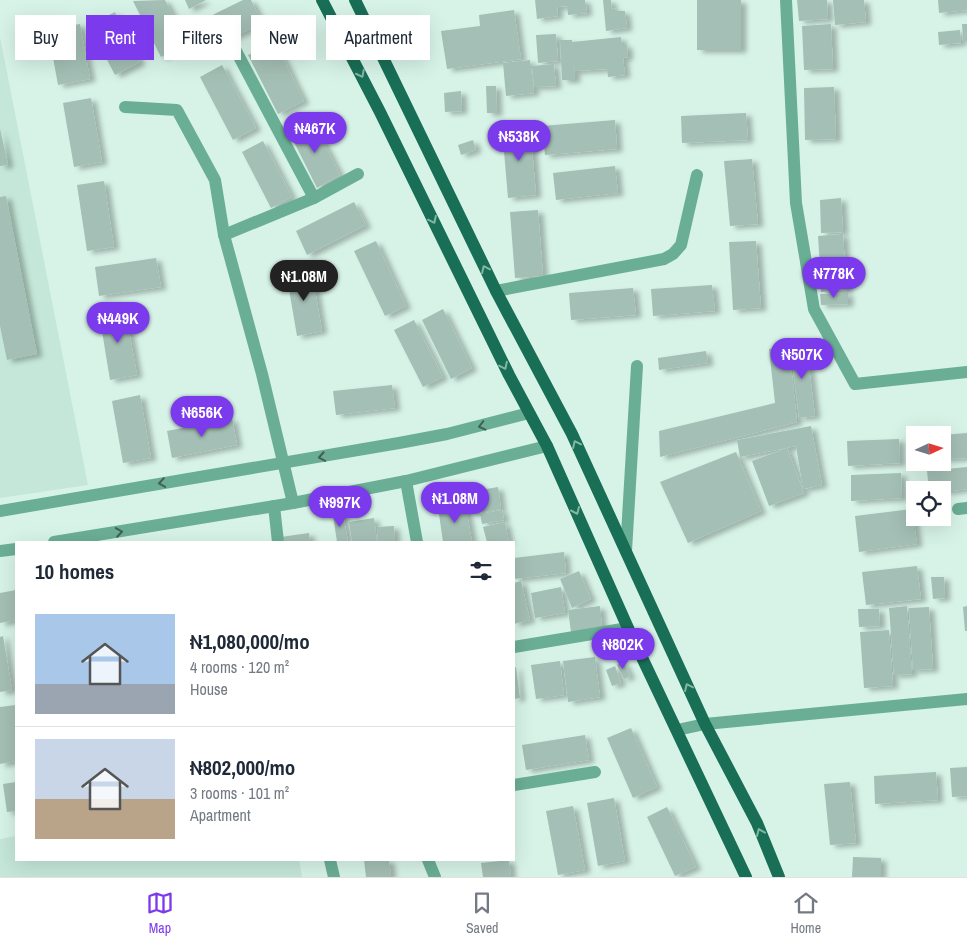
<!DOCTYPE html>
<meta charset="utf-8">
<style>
body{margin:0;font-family:"Archivo Narrow",sans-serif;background:#f2f2f3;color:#1f2937;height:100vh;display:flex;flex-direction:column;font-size:19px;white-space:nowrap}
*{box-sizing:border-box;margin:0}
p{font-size:16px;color:#747a83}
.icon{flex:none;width:28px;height:28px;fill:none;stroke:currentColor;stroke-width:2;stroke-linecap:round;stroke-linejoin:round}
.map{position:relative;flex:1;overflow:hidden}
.drawer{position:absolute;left:15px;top:541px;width:500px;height:320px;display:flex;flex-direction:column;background:#fff;border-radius:0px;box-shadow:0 5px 20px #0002}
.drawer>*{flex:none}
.hud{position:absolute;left:15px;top:15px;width:500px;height:45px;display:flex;gap:10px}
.needle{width:32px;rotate:86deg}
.fabs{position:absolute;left:906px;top:426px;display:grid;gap:10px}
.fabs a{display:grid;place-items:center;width:45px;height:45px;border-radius:0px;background:#fff;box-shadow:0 5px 20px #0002;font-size:25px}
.price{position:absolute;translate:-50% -42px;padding:0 11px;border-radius:18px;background:#7c3aed;color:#fff;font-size:16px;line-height:32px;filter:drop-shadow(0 1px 2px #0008)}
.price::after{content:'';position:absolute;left:50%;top:30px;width:15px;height:11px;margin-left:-8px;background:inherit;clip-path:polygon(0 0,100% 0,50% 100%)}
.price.on{background:#222;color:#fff}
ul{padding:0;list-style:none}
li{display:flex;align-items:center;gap:15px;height:125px;padding:0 20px}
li+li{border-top:1px solid #e0e1e3}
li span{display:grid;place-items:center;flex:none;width:140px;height:100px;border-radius:0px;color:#555}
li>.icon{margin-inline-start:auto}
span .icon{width:60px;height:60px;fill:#fffc;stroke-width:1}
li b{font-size:21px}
h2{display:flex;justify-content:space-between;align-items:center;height:60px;padding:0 20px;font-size:21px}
.tag{padding:0 18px;border-radius:0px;background:#fff;box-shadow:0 5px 20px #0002;font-size:18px;line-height:45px}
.tag.on{background:#7c3aed;color:#fff}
.menu{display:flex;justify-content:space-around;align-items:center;height:70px;border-top:1px solid #e0e1e3;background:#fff;font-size:14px;color:#747a83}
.menu a{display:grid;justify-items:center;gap:2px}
.menu .on{color:#7c3aed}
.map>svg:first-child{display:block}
.built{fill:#c4e7d9}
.building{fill:#a4bfb5;filter:url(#shadow)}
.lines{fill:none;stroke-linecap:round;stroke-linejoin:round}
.minor{stroke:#6bae96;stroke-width:12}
.major{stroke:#196e56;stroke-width:12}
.oneway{stroke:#82b7a6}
.oneway2{stroke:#406155}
</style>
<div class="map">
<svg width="967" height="877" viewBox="0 0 967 877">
<defs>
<filter id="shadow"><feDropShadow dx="5.5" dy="3" stdDeviation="2.5" flood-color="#0004"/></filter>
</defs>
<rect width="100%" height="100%" fill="#d7f3e8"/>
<g class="built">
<polygon points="0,37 88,485 0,498"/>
<polygon points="16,836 16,860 299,860 302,877 0,877 0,839"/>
</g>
<g class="building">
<polygon points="165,0 187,44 161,57 133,1"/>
<polygon points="185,0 206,0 189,9"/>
<polygon points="243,0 251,0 262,23 210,48 198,22"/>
<polygon points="535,0 585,0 587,13 568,15 567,6 557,7 558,16 537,19"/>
<polygon points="603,0 611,0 612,9 615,8 616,11 625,11 627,28 606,31"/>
<rect x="697" y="0" width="44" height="50"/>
<polygon points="797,0 827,0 828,19 799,21"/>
<polygon points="833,0 864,0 866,22 835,25"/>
<polygon points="938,0 967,0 967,10 939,13"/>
<polygon points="514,10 521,59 447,69 441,31 480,26 479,15"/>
<polygon points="115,12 140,62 115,75 89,25"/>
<polygon points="80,24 90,79 58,85 48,30"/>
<polygon points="831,24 833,69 804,70 802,26"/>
<polygon points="962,24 967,24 967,41 963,41"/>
<polygon points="960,30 961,43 939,45 938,32"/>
<polygon points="556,34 558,61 538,63 536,35"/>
<polygon points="621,37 622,45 627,45 628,57 623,58 625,75 608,77 607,69 575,71 574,57 575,80 562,80 560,40 572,40 572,42"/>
<polygon points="275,42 304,101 278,114 248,55"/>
<polygon points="530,60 534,93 506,96 503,63"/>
<polygon points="554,64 556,86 534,87 532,66"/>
<polygon points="222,65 256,128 233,140 200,77"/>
<polygon points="486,86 496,86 497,113 487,113"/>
<polygon points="834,87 836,139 805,140 804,88"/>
<polygon points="461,91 462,111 445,112 444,93"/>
<polygon points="91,98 102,162 74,167 63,103"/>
<polygon points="746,113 748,140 682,143 681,116"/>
<polygon points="312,120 340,175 317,188 289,132"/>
<polygon points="615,120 617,149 545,155 542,126"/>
<polygon points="530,125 536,195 508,198 502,128"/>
<polygon points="0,129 8,165 0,166"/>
<polygon points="473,140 476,150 461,155 458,145"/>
<polygon points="263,141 292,197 271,208 242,152"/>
<polygon points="752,159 758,224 730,226 724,161"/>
<polygon points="615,166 618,193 556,200 553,173"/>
<polygon points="104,181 114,247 87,251 77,185"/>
<polygon points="6,196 37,354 7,360 0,326 0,197"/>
<polygon points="841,198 843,232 821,233 820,200"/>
<polygon points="354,202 366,225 307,255 296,231"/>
<polygon points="538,210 543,276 515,278 510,212"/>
<polygon points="843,234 845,265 820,267 818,236"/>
<polygon points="376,241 406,306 385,316 354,251"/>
<polygon points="756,241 761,308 733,310 729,242"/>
<polygon points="156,258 161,287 99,296 95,267"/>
<polygon points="311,267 322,331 297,336 286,272"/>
<polygon points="846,275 847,290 821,292 820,277"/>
<polygon points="712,285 715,311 653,316 651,289"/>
<polygon points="633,288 636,315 571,320 569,293"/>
<polygon points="848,293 848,304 821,305 820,294"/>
<polygon points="125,309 137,375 110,380 99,313"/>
<polygon points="443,309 472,368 451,379 422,320"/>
<polygon points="414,320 443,377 423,387 394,330"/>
<polygon points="806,342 815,416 799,418 790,344"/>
<polygon points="789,347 797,422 660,457 659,431 775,403 769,349"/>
<polygon points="706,351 708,363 659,370 658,358"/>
<polygon points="392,385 395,408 336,415 333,391"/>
<polygon points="140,395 151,458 123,463 112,401"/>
<polygon points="232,418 237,445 172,458 167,431"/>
<polygon points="811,426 822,485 803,489 796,446 740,457 737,440"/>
<polygon points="967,433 967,458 942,459 942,435"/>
<polygon points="899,439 900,463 848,466 847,441"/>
<polygon points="787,448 804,493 769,506 752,461"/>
<polygon points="736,452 761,511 688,543 660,482"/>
<polygon points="967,467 967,489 942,492 942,490 929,490 927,471"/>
<polygon points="901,473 902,498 851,501 851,475"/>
<polygon points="498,487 501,509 472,514 469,492"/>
<polygon points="465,503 472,542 443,542 438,507"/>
<polygon points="912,509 917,544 859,552 855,516"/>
<polygon points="502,510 504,520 482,524 480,514"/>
<polygon points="343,514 348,542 337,542 333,515"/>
<polygon points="374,518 377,542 352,542 349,522"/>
<polygon points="505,522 509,542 487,542 483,527"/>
<polygon points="394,526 395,542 378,542 377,527"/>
<polygon points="309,533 310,542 282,542 281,537"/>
<polygon points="564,552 566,573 514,579 514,558"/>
<polygon points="917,566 921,599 866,605 862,572"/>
<polygon points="579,571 591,599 572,608 560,579"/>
<polygon points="931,577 944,577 945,598 933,599"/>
<polygon points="521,581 530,620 514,624 514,583"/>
<polygon points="561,587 565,613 535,618 531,593"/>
<polygon points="16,590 16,620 0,623 0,593"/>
<polygon points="600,606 602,628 571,632 568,610"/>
<polygon points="907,606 912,674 894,675 889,608"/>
<polygon points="967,606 967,631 965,631 963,607"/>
<polygon points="929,607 933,669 913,670 909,608"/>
<polygon points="858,609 879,609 880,626 859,627"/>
<polygon points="889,630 893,686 864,688 860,632"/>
<polygon points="3,636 12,690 0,692 0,637"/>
<polygon points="595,657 600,697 568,702 563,661"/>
<polygon points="560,661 564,695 536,699 531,665"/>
<polygon points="623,661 630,676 624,679 617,665"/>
<polygon points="615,666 621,683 612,686 606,670"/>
<polygon points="516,667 520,698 514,699 514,668"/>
<polygon points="16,705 16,761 0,764 0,707"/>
<polygon points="631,728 657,787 633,798 607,738"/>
<polygon points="585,735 589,760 526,770 522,745"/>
<polygon points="967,767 967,796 952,797 950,768"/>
<polygon points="936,772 938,800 875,804 874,776"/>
<polygon points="16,782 16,811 7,812 3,784"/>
<polygon points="850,782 856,843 830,845 824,784"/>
<polygon points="614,798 625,861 598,866 587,803"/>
<polygon points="573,806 585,870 558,875 546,811"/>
<polygon points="667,807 696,867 675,876 647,817"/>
<polygon points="853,857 881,858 881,877 852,877"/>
<polygon points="364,860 389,860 391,877 366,877"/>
<polygon points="509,860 511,877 483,877 481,863"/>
</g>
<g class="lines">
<g class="minor">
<polyline points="786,0 796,203 814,309 855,384 967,372"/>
<polyline points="235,49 314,198"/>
<polyline points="125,107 177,110 215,180 224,235 262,374 293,503"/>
<polyline points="224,235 314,198 358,174"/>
<polyline points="496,291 664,259 673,254 681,245 697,175"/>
<polyline points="406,481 417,542"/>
<polyline points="274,506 278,542"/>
<polyline points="958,509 967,508"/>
<polyline points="0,511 399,443 447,434 529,413"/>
<polyline points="54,542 293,503 406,481 547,446"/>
<polyline points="0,551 16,549"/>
<polyline points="626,551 637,366"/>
<polyline points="514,647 628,628"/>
<polyline points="677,730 705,724 967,699"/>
<polyline points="514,785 595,772"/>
<polyline points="330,860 334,877"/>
<polyline points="428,860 435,877"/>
</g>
<g class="major">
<polyline points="322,0 380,112 509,375 547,446 628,628 746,877"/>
<polyline points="355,0 496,291 572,434 705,724 757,823 779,877"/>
</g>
</g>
<defs><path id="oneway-chevron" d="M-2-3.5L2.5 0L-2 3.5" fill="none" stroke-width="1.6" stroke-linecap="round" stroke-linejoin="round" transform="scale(1.25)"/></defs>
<g class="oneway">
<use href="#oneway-chevron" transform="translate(361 74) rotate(63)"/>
<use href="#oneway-chevron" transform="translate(433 220) rotate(64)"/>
<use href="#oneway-chevron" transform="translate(485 269) rotate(-115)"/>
<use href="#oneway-chevron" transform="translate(504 366) rotate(64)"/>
<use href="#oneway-chevron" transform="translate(576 444) rotate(-115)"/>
<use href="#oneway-chevron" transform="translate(576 511) rotate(66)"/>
<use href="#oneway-chevron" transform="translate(688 687) rotate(-115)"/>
<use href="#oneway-chevron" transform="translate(760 832) rotate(-113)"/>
</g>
<g class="oneway2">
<use href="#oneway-chevron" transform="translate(482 426) rotate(166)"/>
<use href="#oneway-chevron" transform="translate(322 457) rotate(170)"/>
<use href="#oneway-chevron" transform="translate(162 483) rotate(171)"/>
<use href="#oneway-chevron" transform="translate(119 532) rotate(-9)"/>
</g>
</svg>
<div class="fabs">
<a><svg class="needle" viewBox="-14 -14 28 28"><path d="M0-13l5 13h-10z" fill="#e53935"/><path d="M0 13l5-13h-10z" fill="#747a83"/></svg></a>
<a><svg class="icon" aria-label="locate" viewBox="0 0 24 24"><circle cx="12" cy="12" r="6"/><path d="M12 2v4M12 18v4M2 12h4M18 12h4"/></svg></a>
</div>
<b class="price" style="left:315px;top:154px">₦467K</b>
<b class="price" style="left:519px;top:162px">₦538K</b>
<b class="price" style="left:834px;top:299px">₦778K</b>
<b class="price on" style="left:304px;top:302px">₦1.08M</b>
<b class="price" style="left:118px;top:344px">₦449K</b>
<b class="price" style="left:802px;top:380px">₦507K</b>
<b class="price" style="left:202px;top:438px">₦656K</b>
<b class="price" style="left:455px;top:524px">₦1.08M</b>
<b class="price" style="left:340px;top:528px">₦997K</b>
<b class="price" style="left:623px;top:670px">₦802K</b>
<div class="hud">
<a class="tag">Buy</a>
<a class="tag on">Rent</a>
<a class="tag">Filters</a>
<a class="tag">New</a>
<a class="tag">Apartment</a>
</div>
<section class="drawer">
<h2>10 homes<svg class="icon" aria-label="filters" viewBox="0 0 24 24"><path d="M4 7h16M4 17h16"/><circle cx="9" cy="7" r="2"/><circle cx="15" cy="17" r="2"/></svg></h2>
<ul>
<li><span style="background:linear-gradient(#a9c7e8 70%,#9aa5b1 0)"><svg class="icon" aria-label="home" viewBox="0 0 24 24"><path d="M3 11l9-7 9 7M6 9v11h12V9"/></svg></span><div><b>₦1,080,000/mo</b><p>4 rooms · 120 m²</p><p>House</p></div></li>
<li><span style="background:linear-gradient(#c9d6e8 60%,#b9a48a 0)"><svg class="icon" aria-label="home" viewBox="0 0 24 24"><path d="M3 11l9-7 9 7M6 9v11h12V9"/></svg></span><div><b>₦802,000/mo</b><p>3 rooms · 101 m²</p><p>Apartment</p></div></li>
</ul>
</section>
</div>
<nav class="menu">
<a class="on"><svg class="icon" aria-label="map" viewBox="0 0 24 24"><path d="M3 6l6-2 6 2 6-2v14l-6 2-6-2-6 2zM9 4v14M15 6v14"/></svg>Map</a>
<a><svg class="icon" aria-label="saved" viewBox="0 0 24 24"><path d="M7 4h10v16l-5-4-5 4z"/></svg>Saved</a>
<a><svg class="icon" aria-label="home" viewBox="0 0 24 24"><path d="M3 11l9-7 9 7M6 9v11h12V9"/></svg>Home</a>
</nav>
